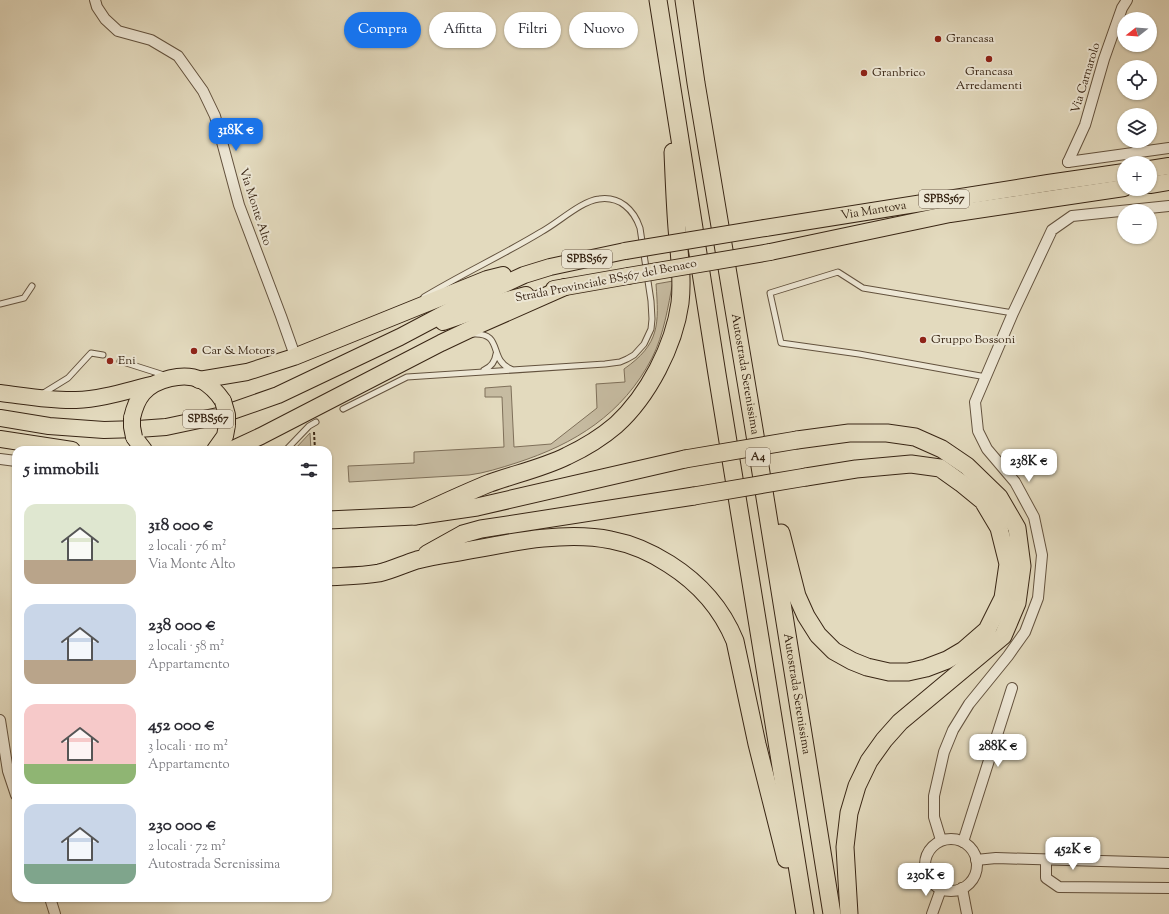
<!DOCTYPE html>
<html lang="it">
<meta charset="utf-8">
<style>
body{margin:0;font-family:"Sorts Mill Goudy",serif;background:#f7f7f7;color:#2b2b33;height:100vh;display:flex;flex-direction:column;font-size:15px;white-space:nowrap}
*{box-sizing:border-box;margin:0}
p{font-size:13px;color:#7c7c81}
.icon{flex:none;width:22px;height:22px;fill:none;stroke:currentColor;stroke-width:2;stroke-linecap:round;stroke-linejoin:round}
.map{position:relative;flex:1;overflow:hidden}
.drawer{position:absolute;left:12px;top:446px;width:320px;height:456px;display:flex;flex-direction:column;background:#fff;border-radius:12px;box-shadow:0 1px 3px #0004}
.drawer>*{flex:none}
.banner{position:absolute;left:344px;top:12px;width:380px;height:36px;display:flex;gap:8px}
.needle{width:26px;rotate:253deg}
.tools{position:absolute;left:1117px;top:12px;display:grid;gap:8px}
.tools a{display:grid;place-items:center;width:40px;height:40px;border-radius:50%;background:#fff;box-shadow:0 1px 3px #0004;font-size:20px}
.price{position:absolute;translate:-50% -34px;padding:0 9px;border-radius:8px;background:#fff;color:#222;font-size:13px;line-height:26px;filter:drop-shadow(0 1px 2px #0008)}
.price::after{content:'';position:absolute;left:50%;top:24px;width:12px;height:9px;margin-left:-6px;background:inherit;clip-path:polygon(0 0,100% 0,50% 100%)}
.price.selected{background:#1a73e8;color:#fff}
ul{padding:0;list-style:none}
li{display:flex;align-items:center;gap:12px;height:100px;padding:0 12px}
li span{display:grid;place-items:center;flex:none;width:112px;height:80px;border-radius:12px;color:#555}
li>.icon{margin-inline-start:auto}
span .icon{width:48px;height:48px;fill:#fffc;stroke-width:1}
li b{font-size:17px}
h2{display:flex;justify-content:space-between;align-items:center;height:48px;padding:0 12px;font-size:17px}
.tag{padding:0 14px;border-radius:18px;background:#fff;box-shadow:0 1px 3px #0004;font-size:14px;line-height:36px}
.tag.selected{background:#1a73e8;color:#fff}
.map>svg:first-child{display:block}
.green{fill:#c6bba1;stroke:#7f705a}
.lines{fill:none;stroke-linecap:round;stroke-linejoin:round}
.service-casing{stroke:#63523e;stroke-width:7}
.minor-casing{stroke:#63523e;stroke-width:12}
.trunk-casing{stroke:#382514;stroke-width:18}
.motorway-casing{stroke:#382514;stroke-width:19}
.path{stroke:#382514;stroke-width:2;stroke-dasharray:3 2;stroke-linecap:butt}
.service{stroke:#ede7d5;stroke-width:5}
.minor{stroke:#ede7d5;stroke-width:10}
.trunk{stroke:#e3dabe;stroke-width:16}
.motorway{stroke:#e3dabe;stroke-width:17}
.trunk-bridge-casing{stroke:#382514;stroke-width:18;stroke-linecap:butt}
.motorway-bridge-casing{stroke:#382514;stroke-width:19;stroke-linecap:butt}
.trunk-bridge{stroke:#e3dabe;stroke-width:16}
.motorway-bridge{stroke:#e3dabe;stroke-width:17}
.poi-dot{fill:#8f2418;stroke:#ede7d5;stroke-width:1.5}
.labels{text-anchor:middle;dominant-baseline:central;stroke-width:4;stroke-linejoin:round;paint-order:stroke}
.shield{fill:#ede7d5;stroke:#6e5f4e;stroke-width:1}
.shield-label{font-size:11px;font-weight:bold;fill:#382514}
.poi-label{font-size:12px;fill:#382514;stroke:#ede7d5;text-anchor:start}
.street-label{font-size:12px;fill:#382514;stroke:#ede7d5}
</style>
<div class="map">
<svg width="1169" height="914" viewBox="0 0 1169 914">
<rect width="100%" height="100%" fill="#e3dabe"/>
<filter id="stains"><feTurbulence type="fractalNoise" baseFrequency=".005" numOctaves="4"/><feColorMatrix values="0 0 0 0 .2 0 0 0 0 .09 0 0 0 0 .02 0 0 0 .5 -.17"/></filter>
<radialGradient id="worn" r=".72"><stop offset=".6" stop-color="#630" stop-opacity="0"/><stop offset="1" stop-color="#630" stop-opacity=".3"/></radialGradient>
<g class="green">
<path d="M673,281C668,307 664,334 652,358C623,414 575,444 516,463C500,468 485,473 469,475L349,482L348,466L414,463V452L504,447L502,397H485V388L511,386L514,447L551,444L597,408L596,384L625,382L624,369C660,344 659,324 656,284Z"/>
<polygon points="310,433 311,450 294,450"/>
</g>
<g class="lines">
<g class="service-casing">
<g id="service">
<polyline points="0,304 24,298 32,286"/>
<path d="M473,334C504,332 488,360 511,369"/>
<polyline points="120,361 164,375"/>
<path d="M484,370C491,367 495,362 496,354"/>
<polyline points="986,377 859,354 781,343 770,293 838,272 863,288 1013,313"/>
<polyline points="42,394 68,378 91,353 103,355"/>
<path d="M343,409L407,377L605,364L620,362L627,359L634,355L644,344L651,329L652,319L651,301L640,228C634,210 620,196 599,199C581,201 558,223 541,232C503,255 462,274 424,297"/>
<polyline points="286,450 309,426 316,422"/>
</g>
</g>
<g class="minor-casing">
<g id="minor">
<polyline points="95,0 97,7 105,19 118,31 151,40 178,56 203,91 215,116 239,205 281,316 293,350 294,357"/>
<polyline points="1068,162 1085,125 1104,59 1122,8 1127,0"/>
<polyline points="1068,162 1169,148"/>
<polyline points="0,459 16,461"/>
<polyline points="0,720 8,771 16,795"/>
<circle cx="951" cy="865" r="26"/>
<polyline points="941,840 934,817 934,796 944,752 953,730 969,704 1008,656 1025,632 1038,598 1042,555 1034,517 1015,482 987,449 978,431 975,402 1013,313 1052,230 1072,216 1169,206"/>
<polyline points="963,842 1012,688"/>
<polyline points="976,860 996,858 1169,863"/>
<polyline points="1046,860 1046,878 1059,887 1169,888"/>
<polyline points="962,888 967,914"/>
<polyline points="50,898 55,914"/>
<polyline points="932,914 941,889"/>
</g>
</g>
<g class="trunk-casing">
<g id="trunk">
<polyline points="1150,169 1169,166"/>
<polyline points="1150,185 1169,182"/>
<path id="s1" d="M765,228L1048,183L1124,172"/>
<polyline points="770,252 950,214 1124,188"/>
<polyline points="554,289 628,276"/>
<polyline points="443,322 507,300 526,295"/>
<polyline points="199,380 247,372 294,357 487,279 503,275"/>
<path d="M0,393C25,396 51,401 76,400C102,399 126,391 151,385"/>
<polyline points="0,418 49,426 104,430 138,429 166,427 218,416 278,395 400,337 468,301 524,275 550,267 625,251"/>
<path d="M132,418C134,409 137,400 143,393C155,379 184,372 201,380C210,385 217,392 223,401"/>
<polyline points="134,437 144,450"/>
<polyline points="0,439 72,450"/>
<polyline points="215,450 225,436 227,425"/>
<polyline points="231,450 261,436 441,343 479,325 565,287"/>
</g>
</g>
<g class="motorway-casing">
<g id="motorway">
<polyline points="658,0 717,374 805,914"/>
<path id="s2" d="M684,0L696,83L754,429L832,914"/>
<polyline points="797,440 849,433 887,433 915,437 942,449 967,466 999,497 1017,528 1022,566 1017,603 1003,636 900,722 884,740 869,761 857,786 849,813 845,847 849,914"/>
<path d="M415,516C440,505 465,493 490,483C515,474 543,468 567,456C584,448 602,437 616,425C648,396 674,346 680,303C683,278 679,253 677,228C675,202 674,177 673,152"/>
<polyline points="328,520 415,516 477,507 685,459"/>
<polyline points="781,533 797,596 806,616 818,635 834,651 852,661 867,667 889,672 908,672 926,668 947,660 964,650 987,630 1003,598 1008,564 999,528 983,501 961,483 940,468 911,464 856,469 806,477"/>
<polyline points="427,554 463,534 481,529 694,496"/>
<path d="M328,577C345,576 362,576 379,573C392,570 404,564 417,560C436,555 456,553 476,549C517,541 569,531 611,540C632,544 652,553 669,564C699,583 722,609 735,641L757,744L786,859"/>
</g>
</g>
<polyline class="path" points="314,432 315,450"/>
<use href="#service" class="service"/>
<use href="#minor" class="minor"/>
<use href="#trunk" class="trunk"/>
<use href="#motorway" class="motorway"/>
<g class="trunk-bridge-casing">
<g id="trunk-bridge">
<polyline points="625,251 765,228"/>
<polyline points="628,276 770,252"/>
<polyline points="223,401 227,415 227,425"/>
<polyline points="132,418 132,427 134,437"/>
</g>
</g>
<g class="motorway-bridge-casing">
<g id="motorway-bridge">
<polyline points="685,459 797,440"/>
<polyline points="694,496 806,477"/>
</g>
</g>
<use href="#trunk-bridge" class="trunk-bridge"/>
<use href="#motorway-bridge" class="motorway-bridge"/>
</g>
<g class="poi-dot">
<circle cx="938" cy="39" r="4"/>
<circle cx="989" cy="59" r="4"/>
<circle cx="864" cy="73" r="4"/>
<circle cx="923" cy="340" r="4"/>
<circle cx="194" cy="351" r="4"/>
<circle cx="110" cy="361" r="4"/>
</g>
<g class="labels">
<g class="shield">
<rect x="919" y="190" width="50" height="18" rx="3"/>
<rect x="562" y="250" width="50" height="18" rx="3"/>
<rect x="183" y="410" width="50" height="18" rx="3"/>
<rect x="746" y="448" width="24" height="18" rx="3"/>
</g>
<g class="shield-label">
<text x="944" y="199">SPBS567</text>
<text x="587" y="259">SPBS567</text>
<text x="208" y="419">SPBS567</text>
<text x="758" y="457">A4</text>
</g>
<g class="poi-label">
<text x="946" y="39">Grancasa</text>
<text x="989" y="72" text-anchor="middle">Grancasa<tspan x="989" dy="14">Arredamenti</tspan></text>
<text x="872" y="73">Granbrico</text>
<text x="931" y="340">Gruppo Bossoni</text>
<text x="202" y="351">Car &amp; Motors</text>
<text x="118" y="361">Eni</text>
</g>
<g class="street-label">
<text transform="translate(1086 78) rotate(-73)">Via Carnarolo</text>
<text transform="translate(255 207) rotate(72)">Via Monte Alto</text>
<text stroke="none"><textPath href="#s1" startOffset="110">Via Mantova</textPath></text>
<text transform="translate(606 281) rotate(-11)">Strada Provinciale BS567 del Benaco</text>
<text stroke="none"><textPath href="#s2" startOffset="379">Autostrada Serenissima</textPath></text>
<text stroke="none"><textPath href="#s2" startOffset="703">Autostrada Serenissima</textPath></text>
</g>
</g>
<rect width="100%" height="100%" filter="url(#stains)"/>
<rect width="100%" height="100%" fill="url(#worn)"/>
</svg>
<div class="tools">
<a><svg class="needle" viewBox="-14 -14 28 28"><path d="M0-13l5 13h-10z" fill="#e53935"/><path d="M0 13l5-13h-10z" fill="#7c7c81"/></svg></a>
<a><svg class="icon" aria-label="locate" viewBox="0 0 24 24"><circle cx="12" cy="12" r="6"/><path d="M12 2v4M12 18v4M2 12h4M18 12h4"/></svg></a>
<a><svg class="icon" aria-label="layers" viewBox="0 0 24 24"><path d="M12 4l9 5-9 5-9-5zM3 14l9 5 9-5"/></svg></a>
<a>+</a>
<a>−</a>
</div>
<b class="price selected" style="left:236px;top:152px">318K €</b>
<b class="price" style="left:1029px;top:483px">238K €</b>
<b class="price" style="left:998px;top:768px">288K €</b>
<b class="price" style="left:1073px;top:871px">452K €</b>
<b class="price" style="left:926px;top:897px">230K €</b>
<div class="banner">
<a class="tag selected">Compra</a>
<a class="tag">Affitta</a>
<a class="tag">Filtri</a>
<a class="tag">Nuovo</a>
</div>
<section class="drawer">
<h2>5 immobili<svg class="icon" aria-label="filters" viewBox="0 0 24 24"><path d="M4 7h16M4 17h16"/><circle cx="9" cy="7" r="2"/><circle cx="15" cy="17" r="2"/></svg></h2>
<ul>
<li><span style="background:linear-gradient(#dfe7d0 70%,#b9a48a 0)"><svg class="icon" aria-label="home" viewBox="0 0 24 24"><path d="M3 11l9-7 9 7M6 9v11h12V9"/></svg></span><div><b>318 000 €</b><p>2 locali · 76 m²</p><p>Via Monte Alto</p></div></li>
<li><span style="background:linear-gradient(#c9d6e8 70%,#b9a48a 0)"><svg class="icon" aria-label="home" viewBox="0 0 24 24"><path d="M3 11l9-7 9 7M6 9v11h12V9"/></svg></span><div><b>238 000 €</b><p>2 locali · 58 m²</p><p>Appartamento</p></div></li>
<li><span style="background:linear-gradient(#f6c9c9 75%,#8fb573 0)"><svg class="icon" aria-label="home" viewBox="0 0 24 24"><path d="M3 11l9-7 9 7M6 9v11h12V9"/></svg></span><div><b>452 000 €</b><p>3 locali · 110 m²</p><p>Appartamento</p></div></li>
<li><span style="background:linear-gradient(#c9d6e8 75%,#7fa58c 0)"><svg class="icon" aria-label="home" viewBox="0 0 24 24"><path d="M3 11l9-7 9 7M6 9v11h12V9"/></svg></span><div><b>230 000 €</b><p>2 locali · 72 m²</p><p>Autostrada Serenissima</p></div></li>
</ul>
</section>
</div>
